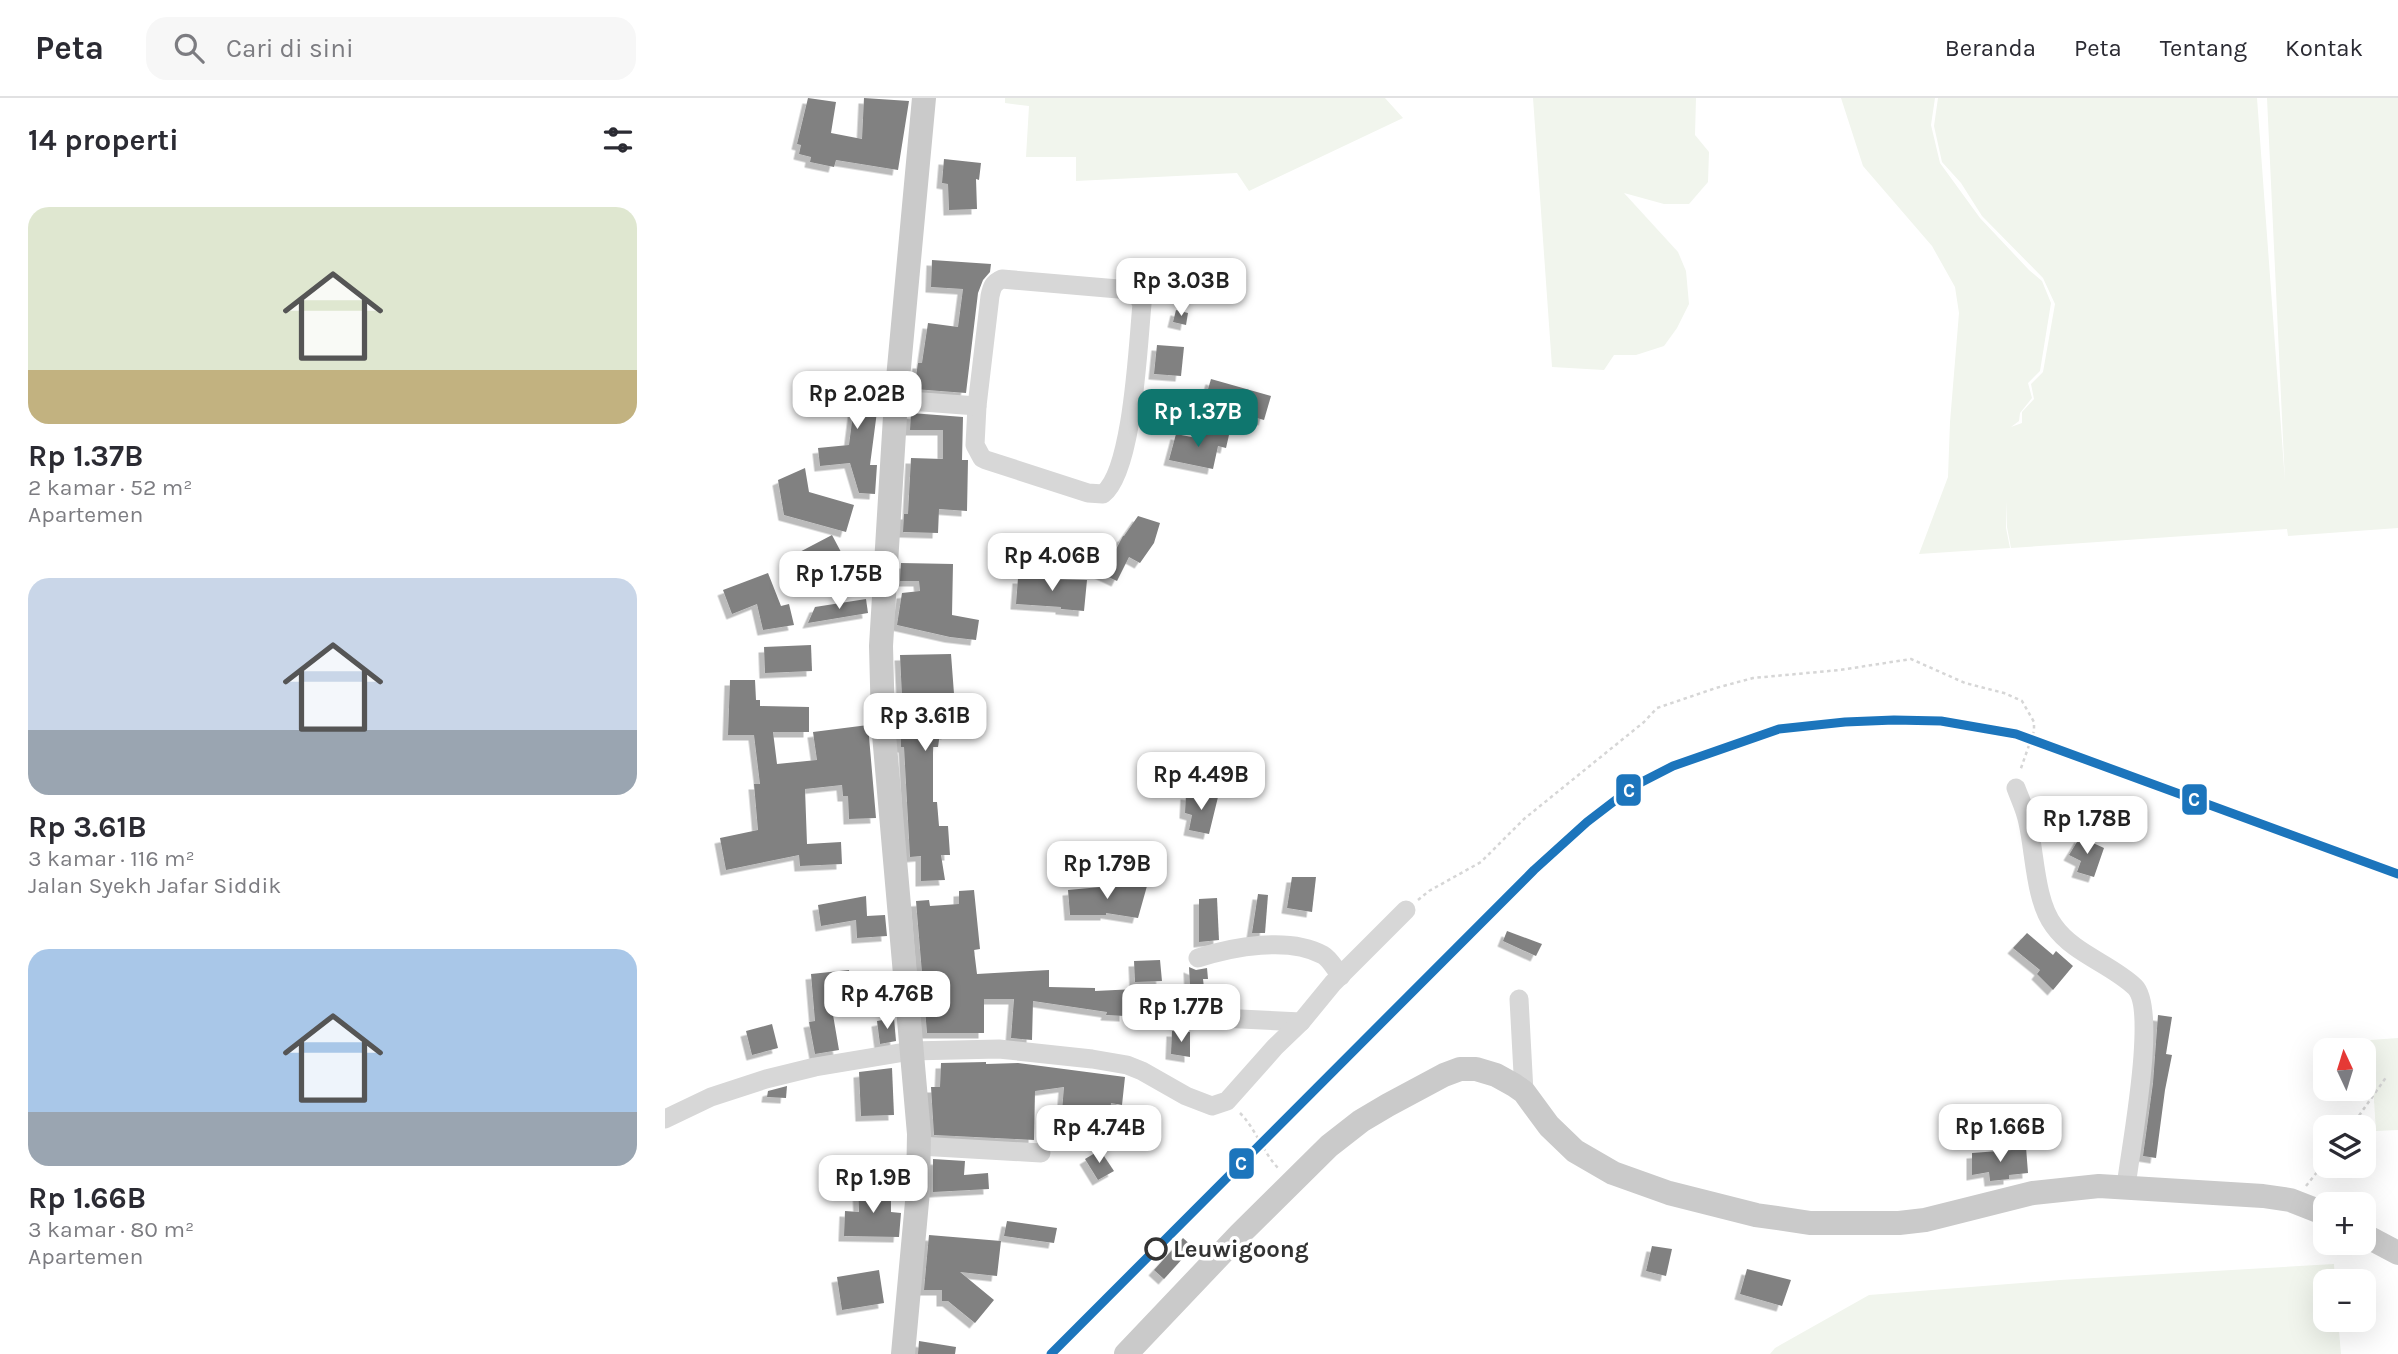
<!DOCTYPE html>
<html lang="id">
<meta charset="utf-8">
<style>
body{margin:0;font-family:Karla,sans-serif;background:#f7f7f7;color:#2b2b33;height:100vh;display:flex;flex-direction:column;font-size:26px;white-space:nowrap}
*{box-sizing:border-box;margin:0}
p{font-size:23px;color:#7c7c81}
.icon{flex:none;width:38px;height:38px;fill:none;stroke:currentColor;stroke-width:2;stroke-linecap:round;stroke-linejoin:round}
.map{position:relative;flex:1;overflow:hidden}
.panel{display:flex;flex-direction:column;background:#fff;width:665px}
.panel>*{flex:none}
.needle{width:46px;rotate:356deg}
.tools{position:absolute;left:1648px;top:940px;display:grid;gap:14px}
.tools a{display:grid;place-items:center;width:63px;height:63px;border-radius:14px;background:#fff;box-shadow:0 7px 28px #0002;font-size:35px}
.price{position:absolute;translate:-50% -60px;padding:0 16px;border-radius:14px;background:#fff;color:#222;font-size:23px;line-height:46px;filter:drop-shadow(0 2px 4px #0008)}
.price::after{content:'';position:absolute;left:50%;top:42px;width:21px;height:16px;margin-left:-10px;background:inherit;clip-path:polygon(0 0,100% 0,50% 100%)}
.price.on{background:#0f766e;color:#fff}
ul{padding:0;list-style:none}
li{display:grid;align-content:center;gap:14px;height:371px;padding:0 28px}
li span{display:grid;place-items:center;height:217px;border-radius:21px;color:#555}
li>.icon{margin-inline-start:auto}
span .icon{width:126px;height:126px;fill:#fffc;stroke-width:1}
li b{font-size:30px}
h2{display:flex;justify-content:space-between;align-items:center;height:84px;padding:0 28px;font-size:30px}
header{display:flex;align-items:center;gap:42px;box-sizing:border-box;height:98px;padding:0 35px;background:#fff;border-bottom:2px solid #e1e1e2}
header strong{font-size:33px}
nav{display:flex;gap:38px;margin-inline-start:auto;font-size:24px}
.search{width:490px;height:63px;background:#f7f7f7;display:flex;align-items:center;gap:18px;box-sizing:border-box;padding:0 24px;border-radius:21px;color:#7c7c81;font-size:26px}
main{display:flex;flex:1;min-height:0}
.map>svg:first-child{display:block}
.green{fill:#f1f5ed}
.building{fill:#818181;filter:url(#shadow)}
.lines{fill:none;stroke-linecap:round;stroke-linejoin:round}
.path{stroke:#d6d6d6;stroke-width:2.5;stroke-dasharray:3.5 3.5;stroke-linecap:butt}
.minor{stroke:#d7d7d7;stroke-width:19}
.major{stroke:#cacaca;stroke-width:24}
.rail-1-casing{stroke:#fff;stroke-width:14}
.rail-1{stroke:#1c75bc;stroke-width:9}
.stop-dot{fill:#fff;stroke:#333;stroke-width:3.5}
.labels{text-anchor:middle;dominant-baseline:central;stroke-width:7;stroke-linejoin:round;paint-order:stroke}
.stop-label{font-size:24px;font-weight:bold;fill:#333;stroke:#fff;text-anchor:start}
.line-badge{stroke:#fff;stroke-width:2.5}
.badge-label{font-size:19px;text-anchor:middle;font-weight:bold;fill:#fff}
</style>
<header>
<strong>Peta</strong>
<div class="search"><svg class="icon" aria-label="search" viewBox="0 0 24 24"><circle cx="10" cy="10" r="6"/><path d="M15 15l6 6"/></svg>Cari di sini</div>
<nav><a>Beranda</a><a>Peta</a><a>Tentang</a><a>Kontak</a></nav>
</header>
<main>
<section class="panel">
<h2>14 properti<svg class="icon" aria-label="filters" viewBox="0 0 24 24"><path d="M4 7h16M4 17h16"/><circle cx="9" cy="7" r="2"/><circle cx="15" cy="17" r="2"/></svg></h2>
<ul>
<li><span style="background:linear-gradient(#dfe7d0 75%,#c2b280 0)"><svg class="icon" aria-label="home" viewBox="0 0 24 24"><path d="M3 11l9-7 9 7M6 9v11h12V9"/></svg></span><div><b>Rp 1.37B</b><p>2 kamar · 52 m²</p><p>Apartemen</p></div></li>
<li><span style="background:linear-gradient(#c9d6e8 70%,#9aa5b1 0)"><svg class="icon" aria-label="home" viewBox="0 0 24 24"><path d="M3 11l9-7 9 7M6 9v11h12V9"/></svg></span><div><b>Rp 3.61B</b><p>3 kamar · 116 m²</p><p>Jalan Syekh Jafar Siddik</p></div></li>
<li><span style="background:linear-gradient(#a9c7e8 75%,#9aa5b1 0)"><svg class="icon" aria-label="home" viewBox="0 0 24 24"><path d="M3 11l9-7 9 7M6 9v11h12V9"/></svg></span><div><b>Rp 1.66B</b><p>3 kamar · 80 m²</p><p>Apartemen</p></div></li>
</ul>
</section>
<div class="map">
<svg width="1733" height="1256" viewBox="0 0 1733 1256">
<defs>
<filter id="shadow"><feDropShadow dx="-5.5" dy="5.5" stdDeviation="0" flood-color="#0004"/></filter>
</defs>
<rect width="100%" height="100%" fill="#fff"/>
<g class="green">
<polygon points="340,0 720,0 738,20 584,93 572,75 411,83 411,59 361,59 364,8 340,5"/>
<polygon points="868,0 1031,0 1030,37 1044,54 1043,84 1024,106 999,106 959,95 1013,154 1021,173 1024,206 1012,230 999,248 971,257 949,257 939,272 887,269"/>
<polygon points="1176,0 1270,0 1266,27 1275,65 1315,120 1364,172 1377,183 1386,205 1375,273 1363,285 1367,300 1355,315 1354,323 1346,329 1357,325 1357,314 1369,301 1366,286 1378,274 1390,206 1378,180 1317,118 1296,85 1277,64 1269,28 1273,0 1592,0 1620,384 1602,0 1733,0 1733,430 1623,438 1622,431 1346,450 1342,429 1342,403 1341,430 1345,450 1254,456 1283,379 1285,324 1294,215 1290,189 1267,148 1198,68"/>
<polygon points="1733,940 1733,1032 1711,1033 1705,942"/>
<polygon points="1669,1166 1670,1183 1661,1183 1661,1222 1673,1222 1676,1256 1105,1256 1110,1250 1204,1197 1395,1182"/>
</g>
<g class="building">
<polygon points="143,0 171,4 166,35 197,41 199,0 244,3 233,72 171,62 169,69 145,64 146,59 134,56 136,47 132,46"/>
<polygon points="279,61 316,65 314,82 311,81 312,111 284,112 283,86 277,85"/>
<polygon points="267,162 326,166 325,174 318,182 313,195 301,295 249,291 253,265 257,265 263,225 293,229 298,191 266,189"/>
<polygon points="511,212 523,215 521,227 508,224"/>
<polygon points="492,247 519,249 516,278 489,276"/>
<polygon points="171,274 190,277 189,280 216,283 205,367 212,367 210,396 194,395 185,365 155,368 153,350 184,347 190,300 167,297"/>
<polygon points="546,281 606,298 599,322 539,305"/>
<polygon points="246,315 298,319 297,362 303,362 302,413 274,411 273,435 238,434 239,416 243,416 246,360 278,361 278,332 245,332"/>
<polygon points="540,331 564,337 561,350 553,348 548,371 504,362 511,336 537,341"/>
<polygon points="140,370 144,394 189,407 181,434 119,417 113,382"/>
<polygon points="473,418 495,425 489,445 475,465 464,459 452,483 435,475 444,455 448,457 458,438 459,438"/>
<polygon points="167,437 184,469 195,462 206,463 205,482 166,482 175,476 176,466 141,484 127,458"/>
<polygon points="236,465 288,466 287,517 314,522 311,542 285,539 232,527 237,495 255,493 254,483 235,483"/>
<polygon points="103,475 116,508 124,506 129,527 98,532 92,506 67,516 58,492"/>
<polygon points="353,480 422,482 419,513 396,511 396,509 351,506"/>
<polygon points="201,501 203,515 143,525 150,509"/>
<polygon points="146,547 147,573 100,575 99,549"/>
<polygon points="286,556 290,609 278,610 282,636 275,635 273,649 268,649 268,704 272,704 274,728 283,728 285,757 276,757 280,782 256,783 256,758 245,759 239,649 236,649 236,620 238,620 235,557"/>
<polygon points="65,582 90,582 91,602 95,602 95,608 144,609 144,634 108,634 112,666 152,662 148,634 203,627 211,720 184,721 183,698 178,698 177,687 140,691 142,746 176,744 177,766 135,768 134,757 61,772 55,740 93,732 89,686 95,686 89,637 63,637"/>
<polygon points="521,696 553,699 544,736 524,732 527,717 520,715"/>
<polygon points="1415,739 1439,750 1429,779 1412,774 1416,763 1404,757"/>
<polygon points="627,779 651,779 647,814 622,810"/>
<polygon points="446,788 482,788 473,820 441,815 441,817 405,817 403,792"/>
<polygon points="309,792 315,851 309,852 312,876 384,872 384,889 430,890 430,893 471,891 469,908 460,908 460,918 441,917 442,914 368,903 367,942 346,940 349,901 319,901 319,935 262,935 251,803 264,802 265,808 294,806 294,793"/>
<polygon points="593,796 603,797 600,835 587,835"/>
<polygon points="201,798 202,818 220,817 222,838 192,840 191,822 156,828 153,807"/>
<polygon points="552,800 554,842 534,844 534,801"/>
<polygon points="842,833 877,846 871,858 838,843"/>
<polygon points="1362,835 1388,857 1391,853 1408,868 1388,892 1372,876 1375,872 1348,850"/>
<polygon points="495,862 497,883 470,884 469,863"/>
<polygon points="524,869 531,872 542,870 543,881 538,881 541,907 523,906 521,890 525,890"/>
<polygon points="184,872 188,908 167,911 174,952 150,956 144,924 150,923 146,876"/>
<polygon points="1493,917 1507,919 1501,956 1507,957 1500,992 1491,1060 1478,1058 1488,985"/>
<polygon points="229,920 231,943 215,946 212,923"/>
<polygon points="107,926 113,950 87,957 81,933"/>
<polygon points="507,933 525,934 525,959 506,956"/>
<polygon points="321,964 321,966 353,965 460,979 457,1007 446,1005 443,1041 395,1036 399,989 370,993 369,1042 269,1037 266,989 275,989 276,965"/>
<polygon points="227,970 229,1017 196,1018 194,974"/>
<polygon points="122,988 121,1000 102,999 103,993"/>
<polygon points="1361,1049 1363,1075 1344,1077 1344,1081 1325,1083 1324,1074 1307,1077 1307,1055 1347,1052"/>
<polygon points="435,1052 449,1073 433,1082 420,1061"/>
<polygon points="268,1061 300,1063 299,1077 323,1075 324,1091 268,1094"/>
<polygon points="226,1088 226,1114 236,1115 234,1139 179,1138 180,1113 194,1114 193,1089"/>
<polygon points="342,1123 392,1130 389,1145 339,1138"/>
<polygon points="264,1137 336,1143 332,1178 295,1174 329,1202 310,1225 283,1203 277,1203 277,1192 259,1192"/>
<polygon points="518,1140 528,1149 499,1181 489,1172"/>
<polygon points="987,1148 1007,1151 1001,1178 981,1173"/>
<polygon points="1082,1171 1126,1182 1117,1208 1075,1196"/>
<polygon points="214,1172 219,1205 177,1212 172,1179"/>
<polygon points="254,1243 291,1249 290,1256 253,1256"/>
</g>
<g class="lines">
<g class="path">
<polyline points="753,802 764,793 816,764 859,721 979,624 992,610 1051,590 1088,580 1175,572 1246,561 1300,585 1339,595 1357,603 1369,624 1369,633 1355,673"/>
<path d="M575,1015C591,1031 597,1053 613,1070"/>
<polyline points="1686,1029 1722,978"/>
<polyline points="1641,1088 1661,1063"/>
</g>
<g class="minor">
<path d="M337,181L465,192L471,195L477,206C473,246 468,373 438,396L423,395L321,362L317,360L310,347L312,308L325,198C327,189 328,185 337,181Z"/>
<polyline points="231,302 312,308"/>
<path d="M1351,690C1355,701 1361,713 1363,725C1370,756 1370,803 1389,828C1409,856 1446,866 1470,889C1493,912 1465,1052 1461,1089"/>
<path d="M533,860C567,849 624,838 658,857C665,861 670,871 676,878"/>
<polyline points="854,901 859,994"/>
<polyline points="513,918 636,924"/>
<polyline points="0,1021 46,999 101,981 150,969 246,953 334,951 427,961 462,967 477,973 521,998 547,1008 562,1003 610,949 636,924 668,885 741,812"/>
<polyline points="254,1048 376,1055"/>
</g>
<g class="major">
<polyline points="1699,1137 1733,1155"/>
<polyline points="238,1256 253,1093 254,1036 218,625 216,548 231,302 259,0"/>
<polyline points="461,1256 575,1136 664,1048 696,1023 723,1007 779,977 795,971 811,971 831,977 849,987 859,994 884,1028 910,1053 948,1075 1004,1095 1091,1117 1146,1125 1234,1125 1260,1122 1368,1095 1434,1088 1598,1098 1625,1102 1661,1116"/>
</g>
<g class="rail-1-casing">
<polyline id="rail-1" points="386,1256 869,772 922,724 969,688 1008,668 1114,631 1180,624 1229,622 1276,623 1351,636 1733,776"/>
</g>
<use href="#rail-1" class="rail-1"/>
</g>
<circle class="stop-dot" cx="491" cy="1151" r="10"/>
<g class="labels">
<g class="stop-label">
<text x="508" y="1151">Leuwigoong</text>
</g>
</g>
<g class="line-badge">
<rect x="950" y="675" width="27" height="34" rx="7" fill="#1c75bc"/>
<rect x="1516" y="685" width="27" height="33" rx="7" fill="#1c75bc"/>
<rect x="563" y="1049" width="27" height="33" rx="7" fill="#1c75bc"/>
</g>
<g class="badge-label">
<text x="964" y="699">C</text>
<text x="1529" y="708">C</text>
<text x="576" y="1072">C</text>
</g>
</svg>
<div class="tools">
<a><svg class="needle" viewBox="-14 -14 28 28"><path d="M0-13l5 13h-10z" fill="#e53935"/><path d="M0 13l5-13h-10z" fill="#7c7c81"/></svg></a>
<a><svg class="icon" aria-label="layers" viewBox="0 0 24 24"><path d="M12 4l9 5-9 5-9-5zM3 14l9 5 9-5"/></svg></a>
<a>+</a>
<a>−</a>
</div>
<b class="price" style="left:516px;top:220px">Rp 3.03B</b>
<b class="price" style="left:192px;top:333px">Rp 2.02B</b>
<b class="price on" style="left:533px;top:351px">Rp 1.37B</b>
<b class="price" style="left:387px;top:495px">Rp 4.06B</b>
<b class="price" style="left:174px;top:513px">Rp 1.75B</b>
<b class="price" style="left:260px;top:655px">Rp 3.61B</b>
<b class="price" style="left:536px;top:714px">Rp 4.49B</b>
<b class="price" style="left:1422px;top:758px">Rp 1.78B</b>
<b class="price" style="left:442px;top:803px">Rp 1.79B</b>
<b class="price" style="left:222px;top:933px">Rp 4.76B</b>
<b class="price" style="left:516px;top:946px">Rp 1.77B</b>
<b class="price" style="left:1335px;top:1066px">Rp 1.66B</b>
<b class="price" style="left:434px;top:1067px">Rp 4.74B</b>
<b class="price" style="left:208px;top:1117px">Rp 1.9B</b>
</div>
</main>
